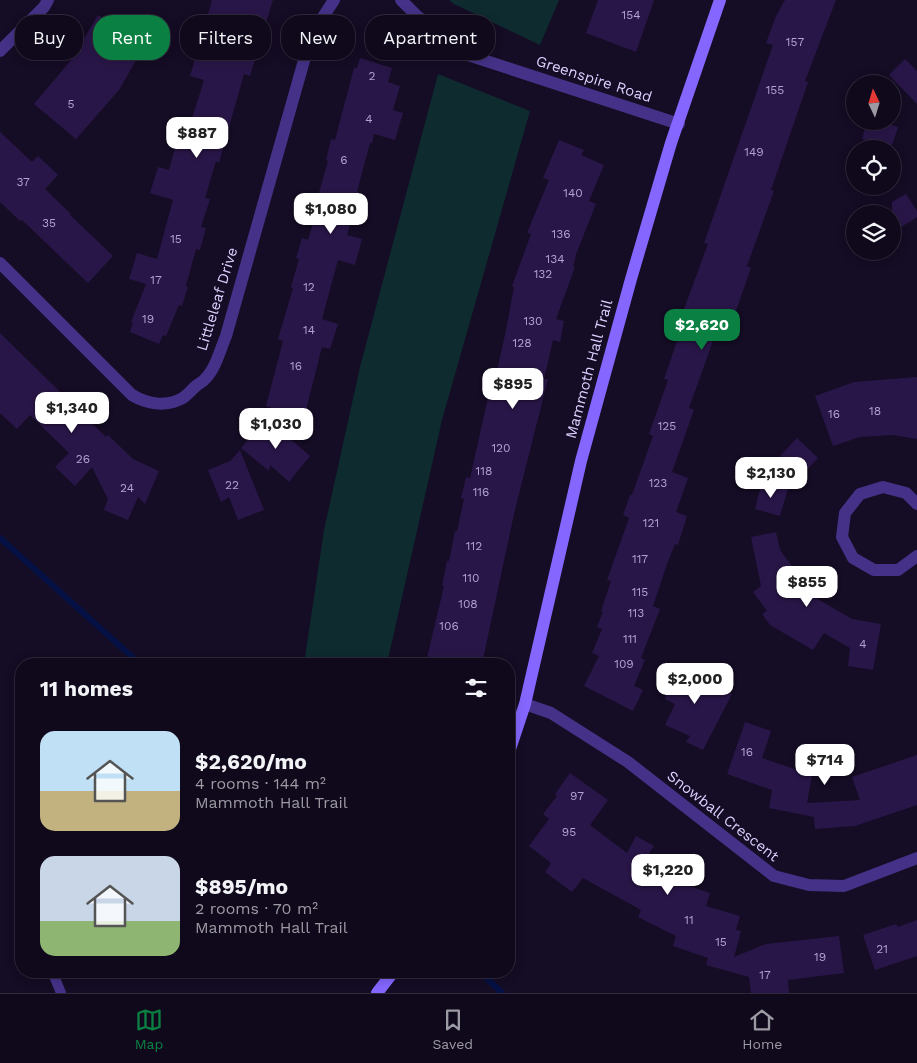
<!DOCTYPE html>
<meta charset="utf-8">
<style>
body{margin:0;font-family:"Work Sans",sans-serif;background:#1e1729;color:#f1f3f6;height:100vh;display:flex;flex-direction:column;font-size:19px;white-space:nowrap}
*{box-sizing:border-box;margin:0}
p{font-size:16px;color:#9c9aa3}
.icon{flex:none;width:28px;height:28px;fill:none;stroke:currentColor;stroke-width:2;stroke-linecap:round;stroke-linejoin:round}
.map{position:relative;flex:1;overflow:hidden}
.drawer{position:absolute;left:15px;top:658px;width:500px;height:320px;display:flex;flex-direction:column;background:#10091c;border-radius:20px;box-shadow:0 2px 12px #0003,0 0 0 1px #302a3b}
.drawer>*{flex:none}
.guide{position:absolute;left:15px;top:15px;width:500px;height:45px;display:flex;gap:10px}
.needle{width:32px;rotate:356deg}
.fabs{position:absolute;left:846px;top:75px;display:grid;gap:10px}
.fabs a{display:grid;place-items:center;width:55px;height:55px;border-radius:50%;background:#10091c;box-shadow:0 2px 12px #0003,0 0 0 1px #302a3b;font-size:25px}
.price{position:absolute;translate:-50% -42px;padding:0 11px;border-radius:10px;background:#fff;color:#222;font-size:16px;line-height:32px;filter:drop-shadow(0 1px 2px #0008)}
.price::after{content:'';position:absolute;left:50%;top:30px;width:15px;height:11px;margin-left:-8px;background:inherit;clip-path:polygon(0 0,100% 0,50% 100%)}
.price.on{background:#0b8043;color:#fff}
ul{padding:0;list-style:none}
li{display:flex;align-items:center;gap:15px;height:125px;padding:0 25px}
li span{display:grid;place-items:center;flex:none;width:140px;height:100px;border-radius:15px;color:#555}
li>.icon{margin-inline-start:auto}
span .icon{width:60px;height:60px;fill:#fffc;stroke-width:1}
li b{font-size:21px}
h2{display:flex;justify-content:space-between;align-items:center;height:60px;padding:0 25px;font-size:21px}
.tag{padding:0 18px;border-radius:20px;background:#10091c;box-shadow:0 2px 12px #0003,0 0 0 1px #302a3b;font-size:18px;line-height:45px}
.tag.on{background:#0b8043;color:#fff}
.tab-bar{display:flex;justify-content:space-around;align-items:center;height:70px;border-top:1px solid #302a3b;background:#10091c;font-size:14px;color:#9c9aa3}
.tab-bar a{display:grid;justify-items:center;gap:2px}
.tab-bar .on{color:#0b8043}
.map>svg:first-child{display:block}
.green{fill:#0e2b2f}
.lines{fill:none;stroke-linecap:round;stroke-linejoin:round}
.stream{stroke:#051145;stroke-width:6}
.building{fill:#291648}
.lane{stroke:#453288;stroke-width:10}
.street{stroke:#453288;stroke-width:12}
.secondary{stroke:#8567ff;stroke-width:12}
.labels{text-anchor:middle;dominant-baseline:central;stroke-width:4;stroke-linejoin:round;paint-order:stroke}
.number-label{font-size:12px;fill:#b0a2d1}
.street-label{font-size:15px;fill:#ddd0ff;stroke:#150c25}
</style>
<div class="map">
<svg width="917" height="993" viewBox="0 0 917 993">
<rect width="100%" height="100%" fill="#150c25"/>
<g class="green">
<polygon points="449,0 559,0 540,45 454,4"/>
<polygon points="438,74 530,111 442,420 387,664 304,664 324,530 360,367"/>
</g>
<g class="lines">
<g class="stream">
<polyline points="0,538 140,664"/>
<polyline points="479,971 502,993"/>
</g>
</g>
<g class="building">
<polygon points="212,0 273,0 250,76 244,74 219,163 216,161 205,198 210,199 201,227 206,228 200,250 196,249 186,286 188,287 182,306 179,305 166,336 163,335 159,344 130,332 133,323 131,322 146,284 129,279 137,253 157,259 173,200 150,193 158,167 169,170 180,129 188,131 204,80 190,76"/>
<polygon points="598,0 654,0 636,52 586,33"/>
<polygon points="785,0 836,0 805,81 808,82 771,190 774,191 747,266 751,268 725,342 714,338 689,408 694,410 672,472 688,478 676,512 687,516 678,545 675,544 666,567 653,606 660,609 641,658 645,660 634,686 643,690 633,711 584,686 599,656 592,653 602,629 597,627 603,612 601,611 611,581 607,580 629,518 623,515 630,495 632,495 653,436 649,434 668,380 664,379 685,318 681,317 708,244 704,243 773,45 766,43 776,16"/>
<polygon points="98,15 146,43 119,90 76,139 34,104 72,59"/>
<polygon points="360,58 392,68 388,82 400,86 393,110 403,113 395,140 374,134 372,143 370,143 357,192 359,193 347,235 362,239 355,265 338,260 322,319 338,324 330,349 322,347 304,418 266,406 283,341 278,339 293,288 291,287 299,259 296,258 302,238 308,240 319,204 316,203 328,161 326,160 331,139 335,140 354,68 357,68"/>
<polygon points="905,59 917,71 917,104 889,75"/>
<polygon points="867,121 884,121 885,123 898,127 892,145 885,145 862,139"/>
<polygon points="0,132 32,162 38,156 58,175 45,189 71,214 70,215 113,256 88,283 22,220 20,221 0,202"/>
<polygon points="559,140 584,150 581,155 604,165 589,201 596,204 575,257 576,257 573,266 575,267 556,319 564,321 560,342 553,340 544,379 548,379 514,514 482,664 435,664 426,662 444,586 442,586 447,561 449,561 455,531 457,531 464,499 461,498 466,477 470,478 491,384 494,384 506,330 514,287 512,286 531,234 527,233 549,180 543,178"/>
<polygon points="906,194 917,211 917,217 892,233 892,202"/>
<polygon points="0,333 106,437 108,435 133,459 159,471 145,504 138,497 128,520 104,510 108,499 92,467 75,486 55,467 69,453 30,415 17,429 0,413"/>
<polygon points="917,377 917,439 892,435 860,437 833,446 815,396 854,382"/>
<polygon points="266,418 310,456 289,482 270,465 269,471 241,448"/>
<polygon points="797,438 818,458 801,476 780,456"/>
<polygon points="240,450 264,510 238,520 229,497 221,502 208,470 230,461"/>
<polygon points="762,482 788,489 780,516 755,509"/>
<polygon points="776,532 780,550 816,598 852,619 881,624 873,670 848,666 850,648 824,633 813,650 770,625 762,614 767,611 753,592 761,586 751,537"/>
<polygon points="681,663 709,676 706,682 732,694 703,750 686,742 690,736 665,725 675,704 665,699"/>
<polygon points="745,722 771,731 762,758 812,775 807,803 860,800 852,777 917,755 917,805 855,826 815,829 814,817 769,808 772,790 727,774"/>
<polygon points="570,773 608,800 590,825 627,853 636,836 654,846 649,853 682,870 677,882 710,893 706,906 740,916 736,930 741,931 734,957 766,944 839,936 844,973 788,980 789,993 751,993 749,977 706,965 708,958 673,946 676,936 638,917 641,910 583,878 572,892 545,872 551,863 529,846 549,819 543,814 557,796 555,794"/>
<polygon points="917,920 917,956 875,970 863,935 896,924 898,927"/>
</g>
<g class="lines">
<polyline class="lane" points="52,971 61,993"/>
<g class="street">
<polyline points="401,0 417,16 468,55 679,124"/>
<polyline points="0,51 44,7 48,0"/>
<path d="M0,263L132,395C147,404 165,407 181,399C187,396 191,390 196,386C199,383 203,382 205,379C216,368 220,350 226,336L307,50L323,17L334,0"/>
<polyline points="917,504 906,493 883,487 860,494 845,513 842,537 853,558 874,570 898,570 917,556"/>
<polyline points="525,704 551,713 628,762 774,876 809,885 844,886 917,858"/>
</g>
<g class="secondary">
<polyline points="509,752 525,704 581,461 631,279 671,143 720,0"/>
<polyline points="377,993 394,971"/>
</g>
</g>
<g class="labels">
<g class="number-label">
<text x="631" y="15">154</text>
<text x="795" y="42">157</text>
<text x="372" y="76">2</text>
<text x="775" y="90">155</text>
<text x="71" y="104">5</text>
<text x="369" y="119">4</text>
<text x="754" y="152">149</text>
<text x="344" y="160">6</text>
<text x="23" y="182">37</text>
<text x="573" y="193">140</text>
<text x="49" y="223">35</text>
<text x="561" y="234">136</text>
<text x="176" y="239">15</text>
<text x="555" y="259">134</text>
<text x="543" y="274">132</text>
<text x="156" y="280">17</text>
<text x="309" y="287">12</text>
<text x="148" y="319">19</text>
<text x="533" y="321">130</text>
<text x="309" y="330">14</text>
<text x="522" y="343">128</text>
<text x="296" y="366">16</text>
<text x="875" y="411">18</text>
<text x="834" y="414">16</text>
<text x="667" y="426">125</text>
<text x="501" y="448">120</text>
<text x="83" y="459">26</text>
<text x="484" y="471">118</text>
<text x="658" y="483">123</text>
<text x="232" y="485">22</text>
<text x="127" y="488">24</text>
<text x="481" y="492">116</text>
<text x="651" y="523">121</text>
<text x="474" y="546">112</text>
<text x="640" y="559">117</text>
<text x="471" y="578">110</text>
<text x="640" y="592">115</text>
<text x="468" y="604">108</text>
<text x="636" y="613">113</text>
<text x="449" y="626">106</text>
<text x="630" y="639">111</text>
<text x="863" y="644">4</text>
<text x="624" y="664">109</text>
<text x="747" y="752">16</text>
<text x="577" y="796">97</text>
<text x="569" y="832">95</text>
<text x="689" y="920">11</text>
<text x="721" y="942">15</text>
<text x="882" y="949">21</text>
<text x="820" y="957">19</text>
<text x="765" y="975">17</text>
</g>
<g class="street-label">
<text transform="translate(594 79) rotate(18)">Greenspire Road</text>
<text transform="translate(217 299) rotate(-73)">Littleleaf Drive</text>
<text transform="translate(589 369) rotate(-75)">Mammoth Hall Trail</text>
<text transform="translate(723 816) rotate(38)">Snowball Crescent</text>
</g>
</g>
</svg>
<div class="fabs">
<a><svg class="needle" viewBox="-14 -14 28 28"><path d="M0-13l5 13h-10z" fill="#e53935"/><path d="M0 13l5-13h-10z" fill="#9c9aa3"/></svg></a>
<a><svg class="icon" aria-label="locate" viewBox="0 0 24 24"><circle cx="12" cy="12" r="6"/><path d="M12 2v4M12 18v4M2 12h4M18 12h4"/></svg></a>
<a><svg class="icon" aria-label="layers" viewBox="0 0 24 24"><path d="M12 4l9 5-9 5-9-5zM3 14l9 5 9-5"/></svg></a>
</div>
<b class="price" style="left:197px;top:159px">$887</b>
<b class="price" style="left:331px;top:235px">$1,080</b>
<b class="price on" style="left:702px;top:351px">$2,620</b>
<b class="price" style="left:513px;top:410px">$895</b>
<b class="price" style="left:72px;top:434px">$1,340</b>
<b class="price" style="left:276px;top:450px">$1,030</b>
<b class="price" style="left:771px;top:499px">$2,130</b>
<b class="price" style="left:807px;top:608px">$855</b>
<b class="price" style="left:695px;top:705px">$2,000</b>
<b class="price" style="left:825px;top:786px">$714</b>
<b class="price" style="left:668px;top:896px">$1,220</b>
<div class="guide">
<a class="tag">Buy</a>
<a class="tag on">Rent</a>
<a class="tag">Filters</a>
<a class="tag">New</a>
<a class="tag">Apartment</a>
</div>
<section class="drawer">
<h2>11 homes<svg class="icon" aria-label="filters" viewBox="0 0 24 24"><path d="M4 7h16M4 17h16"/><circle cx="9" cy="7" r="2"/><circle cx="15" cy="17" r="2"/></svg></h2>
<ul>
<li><span style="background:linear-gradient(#bfe0f5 60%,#c2b280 0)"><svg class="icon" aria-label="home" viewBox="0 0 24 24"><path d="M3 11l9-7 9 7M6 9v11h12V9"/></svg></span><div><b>$2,620/mo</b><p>4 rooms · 144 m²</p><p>Mammoth Hall Trail</p></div></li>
<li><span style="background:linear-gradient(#c9d6e8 65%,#8fb573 0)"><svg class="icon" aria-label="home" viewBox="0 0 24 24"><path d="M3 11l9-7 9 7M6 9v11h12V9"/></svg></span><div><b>$895/mo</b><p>2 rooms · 70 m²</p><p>Mammoth Hall Trail</p></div></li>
</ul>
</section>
</div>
<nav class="tab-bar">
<a class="on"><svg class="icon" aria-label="map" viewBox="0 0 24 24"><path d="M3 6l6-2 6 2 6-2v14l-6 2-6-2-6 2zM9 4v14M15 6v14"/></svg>Map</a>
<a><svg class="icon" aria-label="saved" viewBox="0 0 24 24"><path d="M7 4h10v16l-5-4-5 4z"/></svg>Saved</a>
<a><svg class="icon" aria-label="home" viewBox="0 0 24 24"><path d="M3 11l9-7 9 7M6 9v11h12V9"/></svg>Home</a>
</nav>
